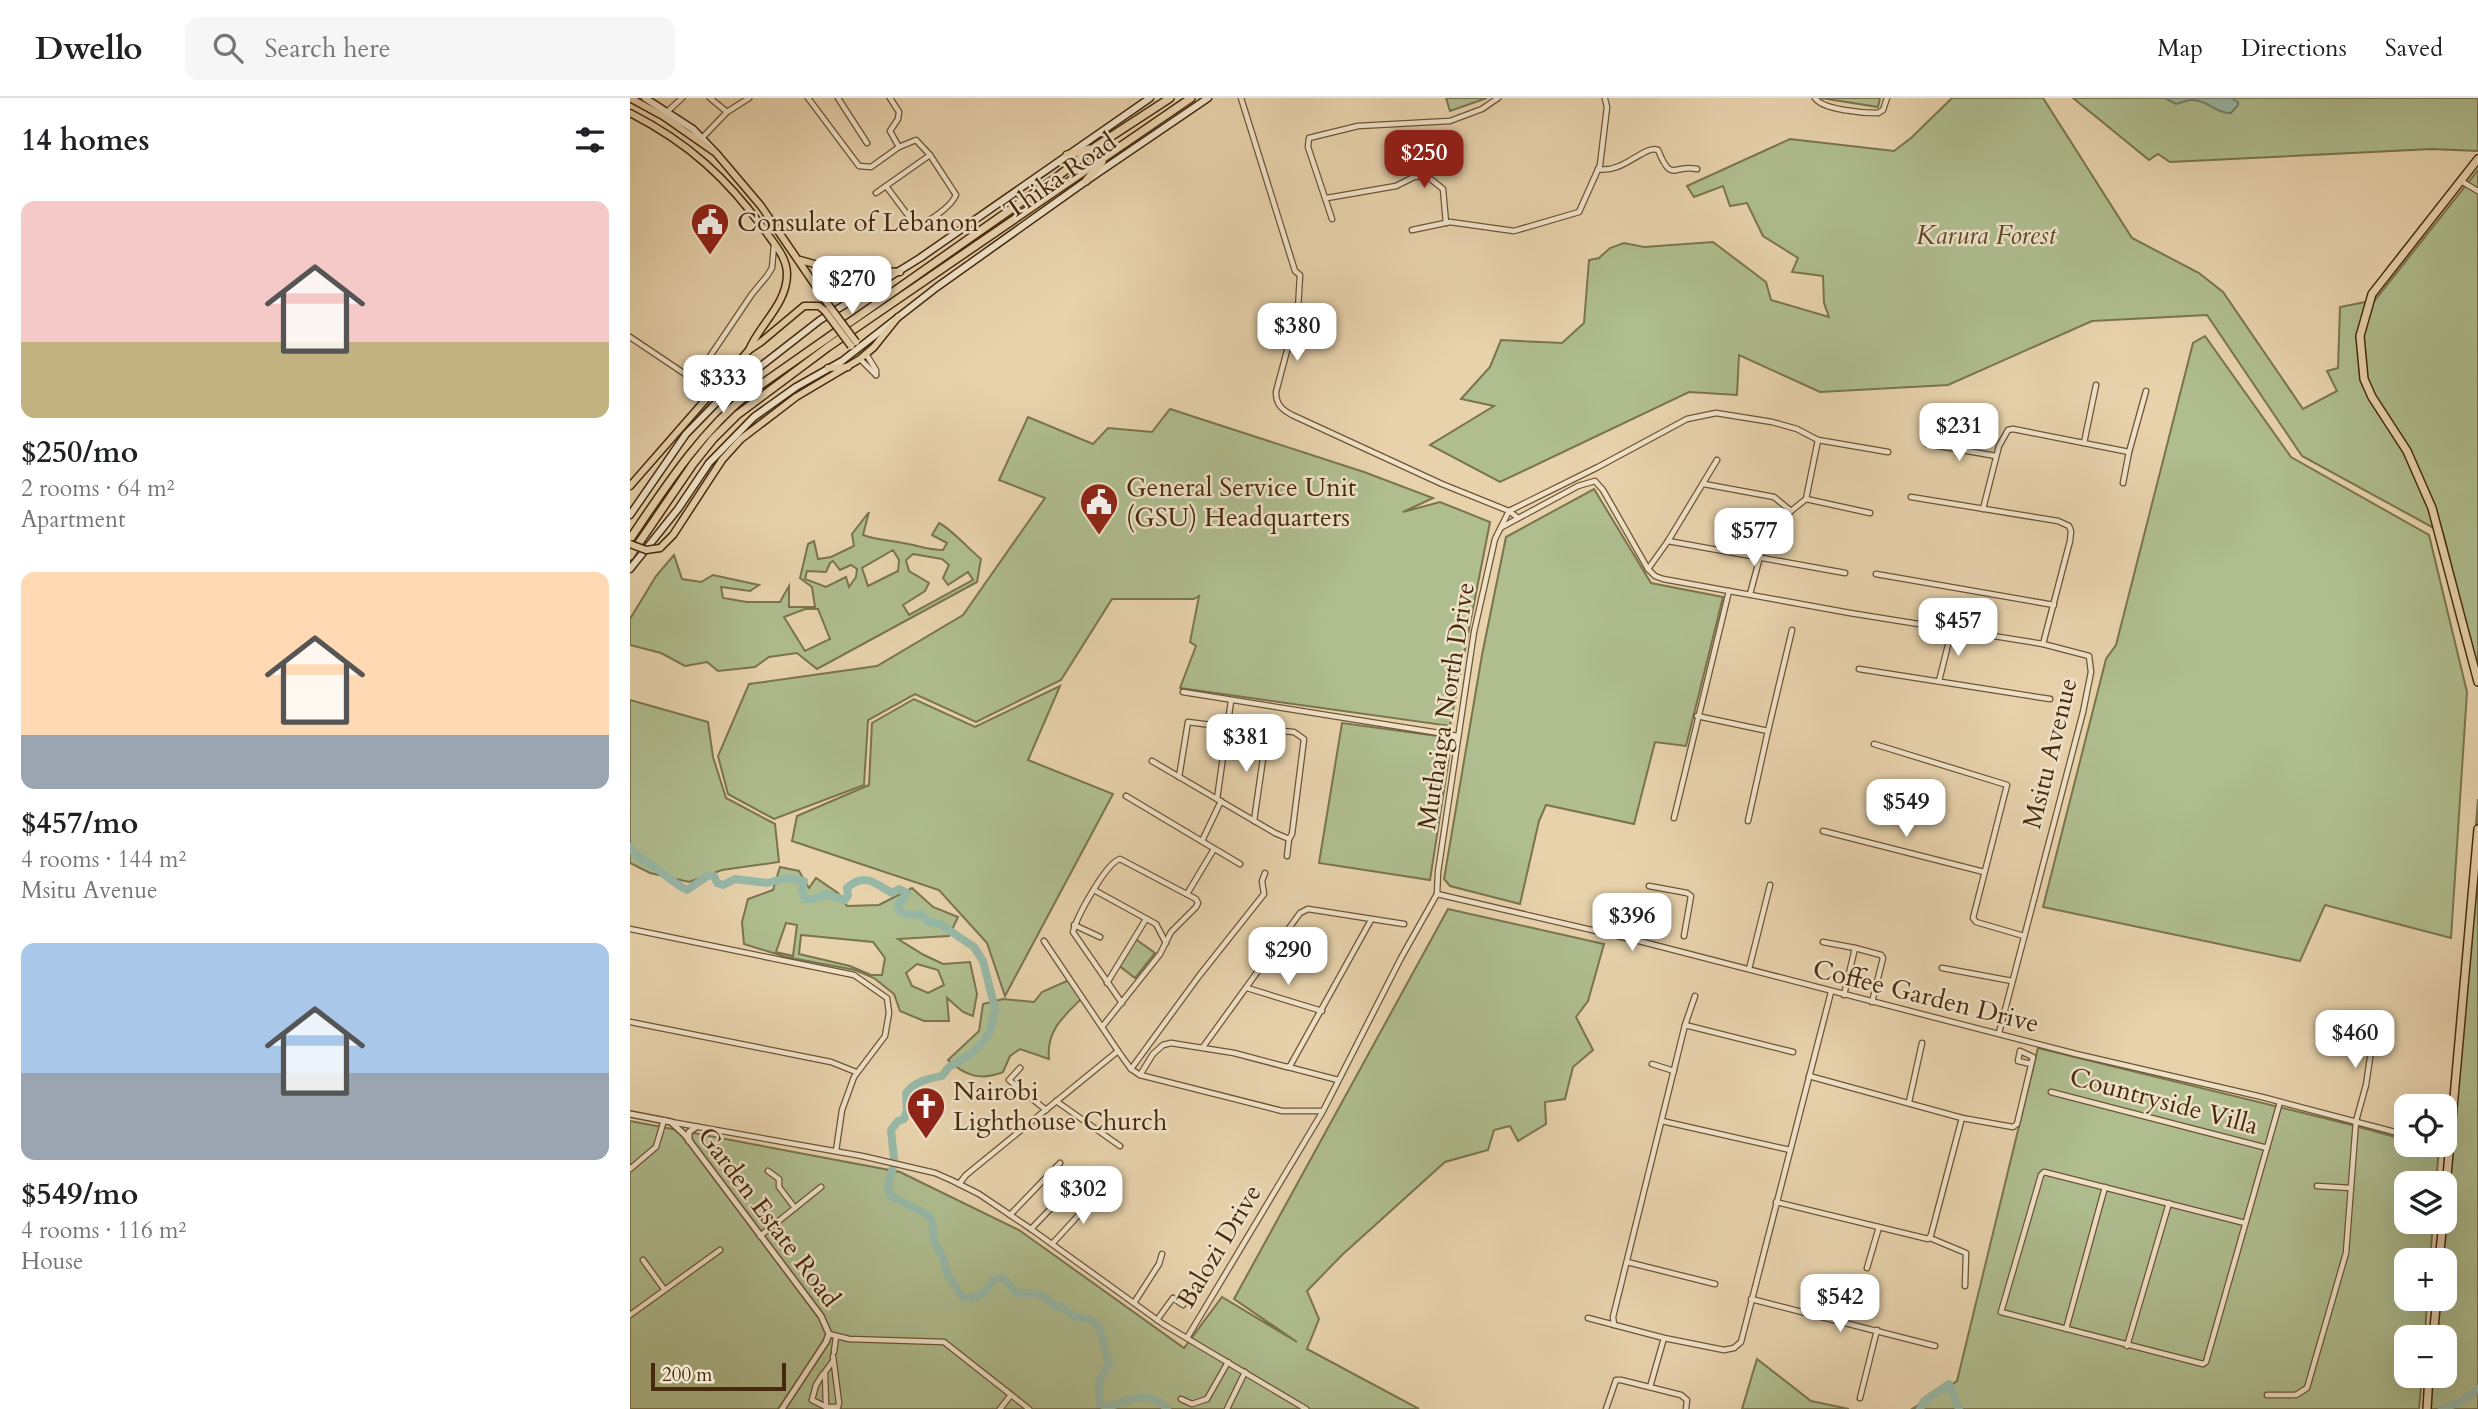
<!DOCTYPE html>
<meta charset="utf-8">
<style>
body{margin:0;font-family:Cardo,serif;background:#f6f6f6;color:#202124;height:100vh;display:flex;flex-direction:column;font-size:26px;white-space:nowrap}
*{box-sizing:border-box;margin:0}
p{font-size:23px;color:#757577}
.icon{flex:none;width:38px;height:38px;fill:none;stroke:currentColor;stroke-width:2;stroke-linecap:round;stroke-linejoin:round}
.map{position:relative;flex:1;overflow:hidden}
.side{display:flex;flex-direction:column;background:#fff;width:630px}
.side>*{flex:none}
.fabs{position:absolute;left:1764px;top:996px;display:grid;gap:14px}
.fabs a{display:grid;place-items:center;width:63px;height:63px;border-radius:14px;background:#fff;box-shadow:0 7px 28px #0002;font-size:35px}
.scale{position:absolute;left:21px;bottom:18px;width:135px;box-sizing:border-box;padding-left:7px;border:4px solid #462a0c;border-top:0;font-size:19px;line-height:24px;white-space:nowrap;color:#462a0c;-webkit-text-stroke:5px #efe2c9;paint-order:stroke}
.price{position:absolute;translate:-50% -60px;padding:0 16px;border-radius:14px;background:#fff;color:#222;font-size:23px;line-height:46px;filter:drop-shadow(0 2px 4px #0008)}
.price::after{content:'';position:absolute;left:50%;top:42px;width:21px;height:16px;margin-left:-10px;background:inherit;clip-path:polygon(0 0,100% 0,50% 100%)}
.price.on{background:#8f2418;color:#fff}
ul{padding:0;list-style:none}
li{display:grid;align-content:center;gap:14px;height:371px;padding:0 21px}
li span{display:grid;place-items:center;height:217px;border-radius:14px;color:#555}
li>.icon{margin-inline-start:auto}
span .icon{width:126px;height:126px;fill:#fffc;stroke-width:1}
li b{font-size:30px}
h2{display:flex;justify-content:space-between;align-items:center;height:84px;padding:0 21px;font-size:30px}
header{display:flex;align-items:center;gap:42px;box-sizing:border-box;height:98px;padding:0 35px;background:#fff;border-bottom:2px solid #e0e0e0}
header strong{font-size:33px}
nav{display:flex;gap:38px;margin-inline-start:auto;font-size:24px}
.search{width:490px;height:63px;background:#f6f6f6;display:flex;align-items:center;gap:18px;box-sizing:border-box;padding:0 24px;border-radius:14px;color:#757577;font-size:26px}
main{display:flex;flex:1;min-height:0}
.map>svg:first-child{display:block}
.green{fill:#afbd8f;stroke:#7a744e;stroke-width:2;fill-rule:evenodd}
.water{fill:#97b8a7;stroke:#777f69;stroke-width:2}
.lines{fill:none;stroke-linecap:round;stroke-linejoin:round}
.river{stroke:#97b8a7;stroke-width:8}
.minor-casing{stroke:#6e5434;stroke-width:7}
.tertiary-casing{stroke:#6e5434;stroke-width:8}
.secondary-casing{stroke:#462a0c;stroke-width:9}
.primary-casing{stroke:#462a0c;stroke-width:9}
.trunk-casing{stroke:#462a0c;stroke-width:10}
.minor{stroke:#efe2c9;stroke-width:4.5}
.tertiary{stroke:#efe2c9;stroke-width:5}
.secondary{stroke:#efe2c9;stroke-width:6}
.primary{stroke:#e7d2ac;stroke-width:6}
.trunk{stroke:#e7d2ac;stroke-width:7}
.primary-bridge-casing{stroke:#462a0c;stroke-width:9;stroke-linecap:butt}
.primary-bridge{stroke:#e7d2ac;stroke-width:6}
.labels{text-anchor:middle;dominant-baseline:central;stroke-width:5;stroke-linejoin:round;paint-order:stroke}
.street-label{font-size:26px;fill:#462a0c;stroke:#efe2c9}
.poi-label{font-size:26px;fill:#462a0c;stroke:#efe2c9;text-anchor:start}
.park-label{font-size:26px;font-style:italic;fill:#5b4726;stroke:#efe2c9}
</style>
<header>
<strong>Dwello</strong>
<div class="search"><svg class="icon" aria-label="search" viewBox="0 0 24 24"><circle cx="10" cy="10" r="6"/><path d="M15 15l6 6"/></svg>Search here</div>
<nav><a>Map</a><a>Directions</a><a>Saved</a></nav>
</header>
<main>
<section class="side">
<h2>14 homes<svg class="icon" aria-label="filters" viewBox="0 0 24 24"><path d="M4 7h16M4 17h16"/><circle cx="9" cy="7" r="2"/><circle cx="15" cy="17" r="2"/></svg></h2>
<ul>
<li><span style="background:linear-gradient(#f6c9c9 65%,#c2b280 0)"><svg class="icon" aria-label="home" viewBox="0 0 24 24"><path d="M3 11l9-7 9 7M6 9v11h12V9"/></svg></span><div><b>$250/mo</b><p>2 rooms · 64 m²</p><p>Apartment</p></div></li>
<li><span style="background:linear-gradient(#ffd9b3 75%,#9aa5b1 0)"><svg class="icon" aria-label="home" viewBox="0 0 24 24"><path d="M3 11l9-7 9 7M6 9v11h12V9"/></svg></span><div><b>$457/mo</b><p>4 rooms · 144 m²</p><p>Msitu Avenue</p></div></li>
<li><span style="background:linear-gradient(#a9c7e8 60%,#9aa5b1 0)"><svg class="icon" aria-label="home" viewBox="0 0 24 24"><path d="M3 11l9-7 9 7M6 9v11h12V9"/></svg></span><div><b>$549/mo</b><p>4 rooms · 116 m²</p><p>House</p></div></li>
</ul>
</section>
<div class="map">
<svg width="1848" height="1311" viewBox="0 0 1848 1311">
<rect width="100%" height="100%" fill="#e7d2ac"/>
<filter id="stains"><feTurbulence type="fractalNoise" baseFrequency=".00286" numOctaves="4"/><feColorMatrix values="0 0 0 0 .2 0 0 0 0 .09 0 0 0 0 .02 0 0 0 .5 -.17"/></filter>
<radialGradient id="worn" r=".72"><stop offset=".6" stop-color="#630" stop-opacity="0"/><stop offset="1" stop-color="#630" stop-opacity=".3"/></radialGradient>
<g class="green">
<polygon points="816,0 857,0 820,13"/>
<polygon points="1191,0 1250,0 1248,9"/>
<polygon points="1322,0 1413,0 1502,140 1569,175 1593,194 1673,311 1707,293 1697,273 1708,270 1710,209 1745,202 1848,72 1848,576 1813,435 1672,358 1577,217 1462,223 1318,287 1190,294 1109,257 1107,297 1059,294 870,384 800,347 864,308 831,301 860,269 871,242 932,245 954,225 959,162 969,160 980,150 994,145 1014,149 1083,144 1136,184 1141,202 1199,219 1194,205 1193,178 1162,174 1168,160 1133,138 1117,105 1100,108 1093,88 1064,99 1057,88 1160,41 1264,53 1281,40"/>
<polygon points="1443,0 1848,0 1848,53 1802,51 1540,64 1528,56 1519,62"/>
<polygon points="1575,238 1661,359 1799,437 1837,594 1821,840 1695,807 1670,863 1413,809 1476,561 1486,547 1563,245"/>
<polygon points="540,311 734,374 803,400 773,414 810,404 860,424 820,628 550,590 566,548 560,544 569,498 564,501 482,501 431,582 346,624 285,596 238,622 234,687 144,721 98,696 88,658 119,586 247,568 333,517 415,400 369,382 398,319 463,346 478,330 522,334"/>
<polygon points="964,391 1021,485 1093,499 1056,648 1025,644 1004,726 916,707 909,723 890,806 820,788 814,781 852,557 876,439"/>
<path d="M239,414L233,437C246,442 259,442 273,445C287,447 298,452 313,452L317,445L302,437L309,425C319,429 340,452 351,461L347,484L187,571L167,555L139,559L125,569L88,573L77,564L55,568L31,555L0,547V521L26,478L44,457L52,481L71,484L83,477L129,487L120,493L91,489L93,500L117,504H150L159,488V509H185L182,489L170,480L178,446L184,443L188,461L201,459L224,448L222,436ZM263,452L269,462L268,473L238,488L232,470ZM283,456L312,461L319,467L313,480L318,487L338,474L343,482L279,517L273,507L295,493L299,485L279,473L276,462ZM203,463L210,472L221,467L227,471L226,479L219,489L216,479L196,489L175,481L177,473L196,474L200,465ZM175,511H188L200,541L175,553L154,519Z"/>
<polygon points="430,588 398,662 483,696 375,898 357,845 309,792 162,743 167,718 239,687 242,625 284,601 345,629"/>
<polygon points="0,602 78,624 83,659 96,700 145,726 149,764 92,772 59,784 20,775 0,765"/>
<polygon points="712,625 815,639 821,647 800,782 689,765"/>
<polygon points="1848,701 1848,1311 1798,1311 1801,1278 1815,1278 1815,1239 1804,1239 1807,1201 1815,1200 1815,1162 1811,1162"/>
<path d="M150,769L169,773L179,790L186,780L208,795L217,808L249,807L282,790L303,809L328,819L319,838L268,841L294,857L313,866L340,864L347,896L343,918L333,914L317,900L319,923H294L270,913L264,896L244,880L225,872L156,859L114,846L112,824L118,801L143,792ZM156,825L167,827L163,858L146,854ZM171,837L243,844L255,860L252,877H241L220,868L169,856ZM287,866L308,872L314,887L298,895L282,888L276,875Z"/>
<polygon points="818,811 974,846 958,903 946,919 963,952 943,969 935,1001 915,1004 916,1026 888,1043 880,1028 864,1032 858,1052 815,1064 712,1157 677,1193 689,1221 677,1251 789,1311 0,1311 0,1023 270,1074 389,1132 554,1250 592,1199 667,1244 604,1201"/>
<polygon points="504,840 525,855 505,880 488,867"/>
<path d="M439,882L452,900C433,919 416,933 419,961L390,951L380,958L373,974C351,983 335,978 318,962L349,933L353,906L373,901L404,904L412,894Z"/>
<polygon points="1408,950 1722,1027 1776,1042 1776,1046 1791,1047 1809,1051 1806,1085 1776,1085 1776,1124 1803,1124 1800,1162 1776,1162 1776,1200 1797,1201 1795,1239 1776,1239 1776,1278 1792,1278 1789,1311 1282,1311 1327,1283"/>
<polygon points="1127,1261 1181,1303 1219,1311 1112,1311"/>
</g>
<path class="water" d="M1535,0H1601L1608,4V7L1601,15C1587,16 1577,2 1563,2C1557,1 1552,5 1546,6Z"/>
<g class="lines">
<g class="river">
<path d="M0,749C6,760 17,763 27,771C38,779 45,786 57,792L79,777L84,778L87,785L93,787L105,781L137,785L156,780L174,783L172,793L175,801H183L196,796L215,802L218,797L217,790C234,774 245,785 262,795L269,791L277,795L268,807L270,814L281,817L291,816L299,824L310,826L344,849L353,863L365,911L361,931L355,942L341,956L319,969L312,978C297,981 286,983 276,995L277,1012L274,1021L268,1023L261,1032L264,1061"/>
<path d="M263,1069L258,1087L260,1098L298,1117L302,1124L304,1143L314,1162L316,1173L332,1199L341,1200L355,1195L361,1183L370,1180L377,1183L386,1195C402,1194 415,1195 425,1209L431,1208L444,1219L461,1222L470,1231L479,1266L469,1283L470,1306L480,1309C497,1300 523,1293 537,1311"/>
<polyline points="1290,1311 1294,1303 1319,1286 1329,1311"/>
<polyline points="1812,1311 1832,1303 1848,1291"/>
</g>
<g class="minor-casing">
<g id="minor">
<path d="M178,0L229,68L241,69L269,49L286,42L300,57L326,97C321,109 299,124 286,128L256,88"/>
<polyline points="208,0 237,45"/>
<polyline points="260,0 269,14 268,21 260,33 269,49"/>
<path d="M611,0L665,173L670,177L668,211L646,294C646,306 651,311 662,317L812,386L879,413L888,420"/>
<path d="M1185,0C1193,12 1233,15 1248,15L1253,12L1257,0"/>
<polyline points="38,13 52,0"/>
<polyline points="97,14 119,0"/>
<polyline points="73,39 97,14 80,0"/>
<path d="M968,71C993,76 1015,46 1028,52C1042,86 1043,66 1067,71"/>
<polyline points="1831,83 1848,93"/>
<polyline points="246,95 300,57"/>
<polyline points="697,100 766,88 784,79 792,78 798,79 813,91 816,125"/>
<polyline points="702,121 678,49 679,40 728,28 820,23 852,11 868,0"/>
<polyline points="782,132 820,124 884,133 949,114 970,67 977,9 975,1"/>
<polyline points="0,239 64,282 79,297"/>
<polyline points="236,256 246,272 246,277"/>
<polyline points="230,261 246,277"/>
<polyline points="64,282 122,196 137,178 142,170 144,147"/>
<polyline points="1454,345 1466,287"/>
<polyline points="1297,346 1366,358"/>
<polyline points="1493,385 1499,354 1516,293"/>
<polyline points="1074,386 1144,399 1161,413"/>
<polyline points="1281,399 1428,423 1439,428 1441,433 1440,443 1413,546"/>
<polyline points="1176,401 1240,415"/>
<polyline points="1353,411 1369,348 1378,332 1383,331 1499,354"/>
<polyline points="879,413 968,369 1057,321 1086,315 1142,324 1167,331 1188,342 1258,354"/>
<polyline points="872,429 948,388 965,383 973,392 1018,471 1025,478 1033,481 1220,515 1413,546 1459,558 1461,574 1453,614 1369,935"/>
<polyline points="1038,443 1215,475"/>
<polyline points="1018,471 1038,443 1087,362"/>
<polyline points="1246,476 1424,507"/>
<polyline points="1120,496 1134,444 1161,413 1176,401 1188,342"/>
<polyline points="1229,571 1420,601"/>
<polyline points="1309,583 1322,531"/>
<polyline points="553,594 828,638"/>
<polyline points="1067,618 1138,633 1118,723"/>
<polyline points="1138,633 1162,532"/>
<polyline points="1244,646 1377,687 1343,820 1346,824 1394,838"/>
<polyline points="522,663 645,735 659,741 662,736 674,641 664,634 614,630"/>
<polyline points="549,679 558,624 597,629"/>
<polyline points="496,698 610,766"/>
<polyline points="587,701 601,603"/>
<polyline points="1044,720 1099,493"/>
<polyline points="624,723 637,633"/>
<polyline points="1193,733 1354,774"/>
<polyline points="572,743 591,703"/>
<polyline points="657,758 659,741"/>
<polyline points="1019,788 1057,795 1061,798 1054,838"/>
<polyline points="464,792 526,826 536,845"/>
<polyline points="557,796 584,751"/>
<polyline points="807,796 1009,843 1446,956 1632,999 1776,1037"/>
<polyline points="444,827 470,839"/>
<polyline points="0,831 224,877 257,900 259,915 255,938 224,979 212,1012 206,1053"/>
<polyline points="414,843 488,953 501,971 510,977 652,1013 692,1013"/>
<polyline points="1193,844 1225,850"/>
<polyline points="1312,870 1382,883"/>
<polyline points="1119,871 1140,787"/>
<polyline points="477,885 516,821"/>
<polyline points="617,890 692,913"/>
<polyline points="1214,897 1225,850 1251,857 1253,860 1242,904"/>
<polyline points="0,924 201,964 226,974"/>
<polyline points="1055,927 1163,954"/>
<path d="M472,929L530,856L541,834L566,809L568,805L566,801L490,761C476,765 447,818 443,834L492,905"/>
<polyline points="573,949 670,815 678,811 774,826"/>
<polyline points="1022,966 1044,973"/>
<polyline points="658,969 708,982"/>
<polyline points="390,970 379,982 416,1012"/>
<polyline points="501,971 569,878 634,796 632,783 635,775"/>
<polyline points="510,977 523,956 533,947 541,945 604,955 657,969 660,968 741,822"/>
<polyline points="1179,978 1332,1020 1383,1029 1387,1026 1403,959 1390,953 1388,963 1401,966"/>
<polyline points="1421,994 1637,1050"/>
<polyline points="426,1003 490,1048"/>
<polyline points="1279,1004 1292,945"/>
<polyline points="1032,1023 1160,1052"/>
<polyline points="41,1024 232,1058 305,1075 321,1082 349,1096 401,1131 533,1226 676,1311"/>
<polyline points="0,1071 26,1049 34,1022"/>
<polyline points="138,1073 149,1081 149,1089 165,1110"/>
<polyline points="418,1078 429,1086"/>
<polyline points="329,1086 336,1077 488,953"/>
<polyline points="1687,1088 1721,1090"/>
<polyline points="1146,1104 1298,1141 1301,1137 1332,1020"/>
<polyline points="380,1117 430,1065"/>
<polyline points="1615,1125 1414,1074 1411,1077 1371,1214 1573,1266 1576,1264 1650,1004"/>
<polyline points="401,1131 430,1101"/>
<polyline points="130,1138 191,1089"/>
<polyline points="1300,1140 1336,1155 1335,1188"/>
<polyline points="422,1146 468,1096"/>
<polyline points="13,1162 34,1191"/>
<polyline points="997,1164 1085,1186"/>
<polyline points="1237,1170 1249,1129"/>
<polyline points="1121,1201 1305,1248"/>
<polyline points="504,1205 529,1166 532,1156"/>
<polyline points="0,1217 90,1152"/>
<polyline points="958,1220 1034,1240 1094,1252 1104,1250 1111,1244 1201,894"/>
<polyline points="527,1222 543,1200 553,1207"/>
<polyline points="984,1227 983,1219 1055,927 1065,898"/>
<polyline points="1436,1231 1475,1089"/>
<polyline points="199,1236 219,1241 314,1244 399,1311"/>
<polyline points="557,1240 693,1013 771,860 807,796 808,774 844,534 865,441 879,413"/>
<polyline points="1497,1248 1539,1105"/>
<polyline points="204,1254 206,1239"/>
<polyline points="203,1263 195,1274 196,1309 208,1309 209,1305 203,1258"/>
<polyline points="193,1276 186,1287 182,1302 196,1309"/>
<polyline points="1020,1289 1034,1240"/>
<polyline points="1637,1297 1666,1297 1677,1290 1716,1155 1726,1023 1736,987 1745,926"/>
<polyline points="1230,1300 1247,1232"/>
<polyline points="551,1301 562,1306 577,1301 598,1264"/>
<polyline points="370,1311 381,1297"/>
<polyline points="597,1311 615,1274"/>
<polyline points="976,1311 986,1282 991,1282 1051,1297 1057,1302 1056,1311"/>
</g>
</g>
<g class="tertiary-casing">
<g id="tertiary">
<polyline points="0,1016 41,1024 55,1037 191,1218 199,1236 196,1244 152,1311"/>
<polyline points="59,1043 59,1034 66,1029"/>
</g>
</g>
<g class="secondary-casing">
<g id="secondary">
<polyline points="15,0 63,31 85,54"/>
<polyline points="0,417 56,336 89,302 113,282 190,222 290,160 520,0"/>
<polyline points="0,471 48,411 79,365 124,319 166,289 212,263 307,189 456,83 578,0"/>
</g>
</g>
<g class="primary-casing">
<g id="primary">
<polyline points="0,0 33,18 86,55 131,108 200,209"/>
<path d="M0,15C59,45 98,81 136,134C145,147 157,160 157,176C157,206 130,226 119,252"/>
<polyline points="170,162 199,170 270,174"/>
<polyline points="198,270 218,269"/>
<polyline points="0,388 119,252 131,244 174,208 189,208 195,213"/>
<polyline points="30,450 43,437 92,362 111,341 166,299 230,261 244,249 268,219"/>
</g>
</g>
<g class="trunk-casing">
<g id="trunk">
<polyline points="437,57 460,51"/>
<polyline points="1848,61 1742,196 1730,238 1734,281 1742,299 1777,353 1802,410 1848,584"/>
<polyline points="456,83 472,64"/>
<path d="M0,441C36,388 70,335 119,295L427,79L465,49L540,0"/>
<polyline points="0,458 63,366 83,341 107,317 198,249 561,0"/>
<polyline points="1815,1100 1848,731"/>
<polyline points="1809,1162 1813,1124"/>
<polyline points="1803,1239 1807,1200"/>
<polyline points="1797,1311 1799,1278"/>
</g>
</g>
<use href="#minor" class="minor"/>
<use href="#tertiary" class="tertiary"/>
<use href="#secondary" class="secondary"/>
<use href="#primary" class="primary"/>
<use href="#trunk" class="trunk"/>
<g class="primary-bridge-casing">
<g id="primary-bridge">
<polyline points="200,209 226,244"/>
<polyline points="195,213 221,248"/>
<polyline points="0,446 16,452 30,450"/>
</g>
</g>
<use href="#primary-bridge" class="primary-bridge"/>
</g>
<defs>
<g id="civic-pin" transform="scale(2.0125)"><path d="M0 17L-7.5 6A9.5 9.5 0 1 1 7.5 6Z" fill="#8f2418" stroke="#efe2c9"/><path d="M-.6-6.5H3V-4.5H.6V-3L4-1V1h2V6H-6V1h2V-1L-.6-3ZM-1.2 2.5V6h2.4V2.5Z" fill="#fff"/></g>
<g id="church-pin" transform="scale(2.0125)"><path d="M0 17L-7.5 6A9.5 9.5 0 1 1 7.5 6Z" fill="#8f2418" stroke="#efe2c9"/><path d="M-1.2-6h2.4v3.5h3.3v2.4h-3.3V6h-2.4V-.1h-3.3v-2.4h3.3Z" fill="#fff"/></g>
</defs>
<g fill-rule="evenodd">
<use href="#civic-pin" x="80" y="124"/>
<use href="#civic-pin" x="469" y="404"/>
<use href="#church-pin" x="296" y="1008"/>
</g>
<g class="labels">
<g class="street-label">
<text transform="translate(430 78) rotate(-35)">Thika Road</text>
<text transform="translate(816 608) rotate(-81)">Muthaiga North Drive</text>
<text transform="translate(1420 655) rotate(-76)">Msitu Avenue</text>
<text transform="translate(1296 898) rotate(14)">Coffee Garden Drive</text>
<text transform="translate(1534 1003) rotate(15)">Countryside Villa</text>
<text transform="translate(139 1119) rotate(53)">Garden Estate Road</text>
<text transform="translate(589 1148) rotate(-59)">Balozi Drive</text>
</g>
<g class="poi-label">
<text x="107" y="124">Consulate of Lebanon</text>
<text x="496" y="389">General Service Unit<tspan x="496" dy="30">(GSU) Headquarters</tspan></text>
<text x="323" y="993">Nairobi<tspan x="323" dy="30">Lighthouse Church</tspan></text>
</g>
<g class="park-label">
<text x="1356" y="137">Karura Forest</text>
</g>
</g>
<rect width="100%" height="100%" filter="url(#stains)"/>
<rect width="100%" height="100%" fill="url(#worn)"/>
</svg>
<div class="fabs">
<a><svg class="icon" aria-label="locate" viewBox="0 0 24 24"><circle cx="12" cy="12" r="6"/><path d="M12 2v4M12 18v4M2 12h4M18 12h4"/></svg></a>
<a><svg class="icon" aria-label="layers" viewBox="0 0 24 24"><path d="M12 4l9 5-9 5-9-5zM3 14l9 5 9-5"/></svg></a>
<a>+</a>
<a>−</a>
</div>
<div class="scale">200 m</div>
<b class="price on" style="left:794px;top:92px">$250</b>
<b class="price" style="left:222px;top:218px">$270</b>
<b class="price" style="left:667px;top:265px">$380</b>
<b class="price" style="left:93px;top:317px">$333</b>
<b class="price" style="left:1329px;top:365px">$231</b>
<b class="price" style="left:1124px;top:470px">$577</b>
<b class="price" style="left:1328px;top:560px">$457</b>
<b class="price" style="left:616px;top:676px">$381</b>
<b class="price" style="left:1276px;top:741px">$549</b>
<b class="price" style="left:1002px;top:855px">$396</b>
<b class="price" style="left:658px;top:889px">$290</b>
<b class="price" style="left:1725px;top:972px">$460</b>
<b class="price" style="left:453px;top:1128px">$302</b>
<b class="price" style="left:1210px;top:1236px">$542</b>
</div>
</main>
